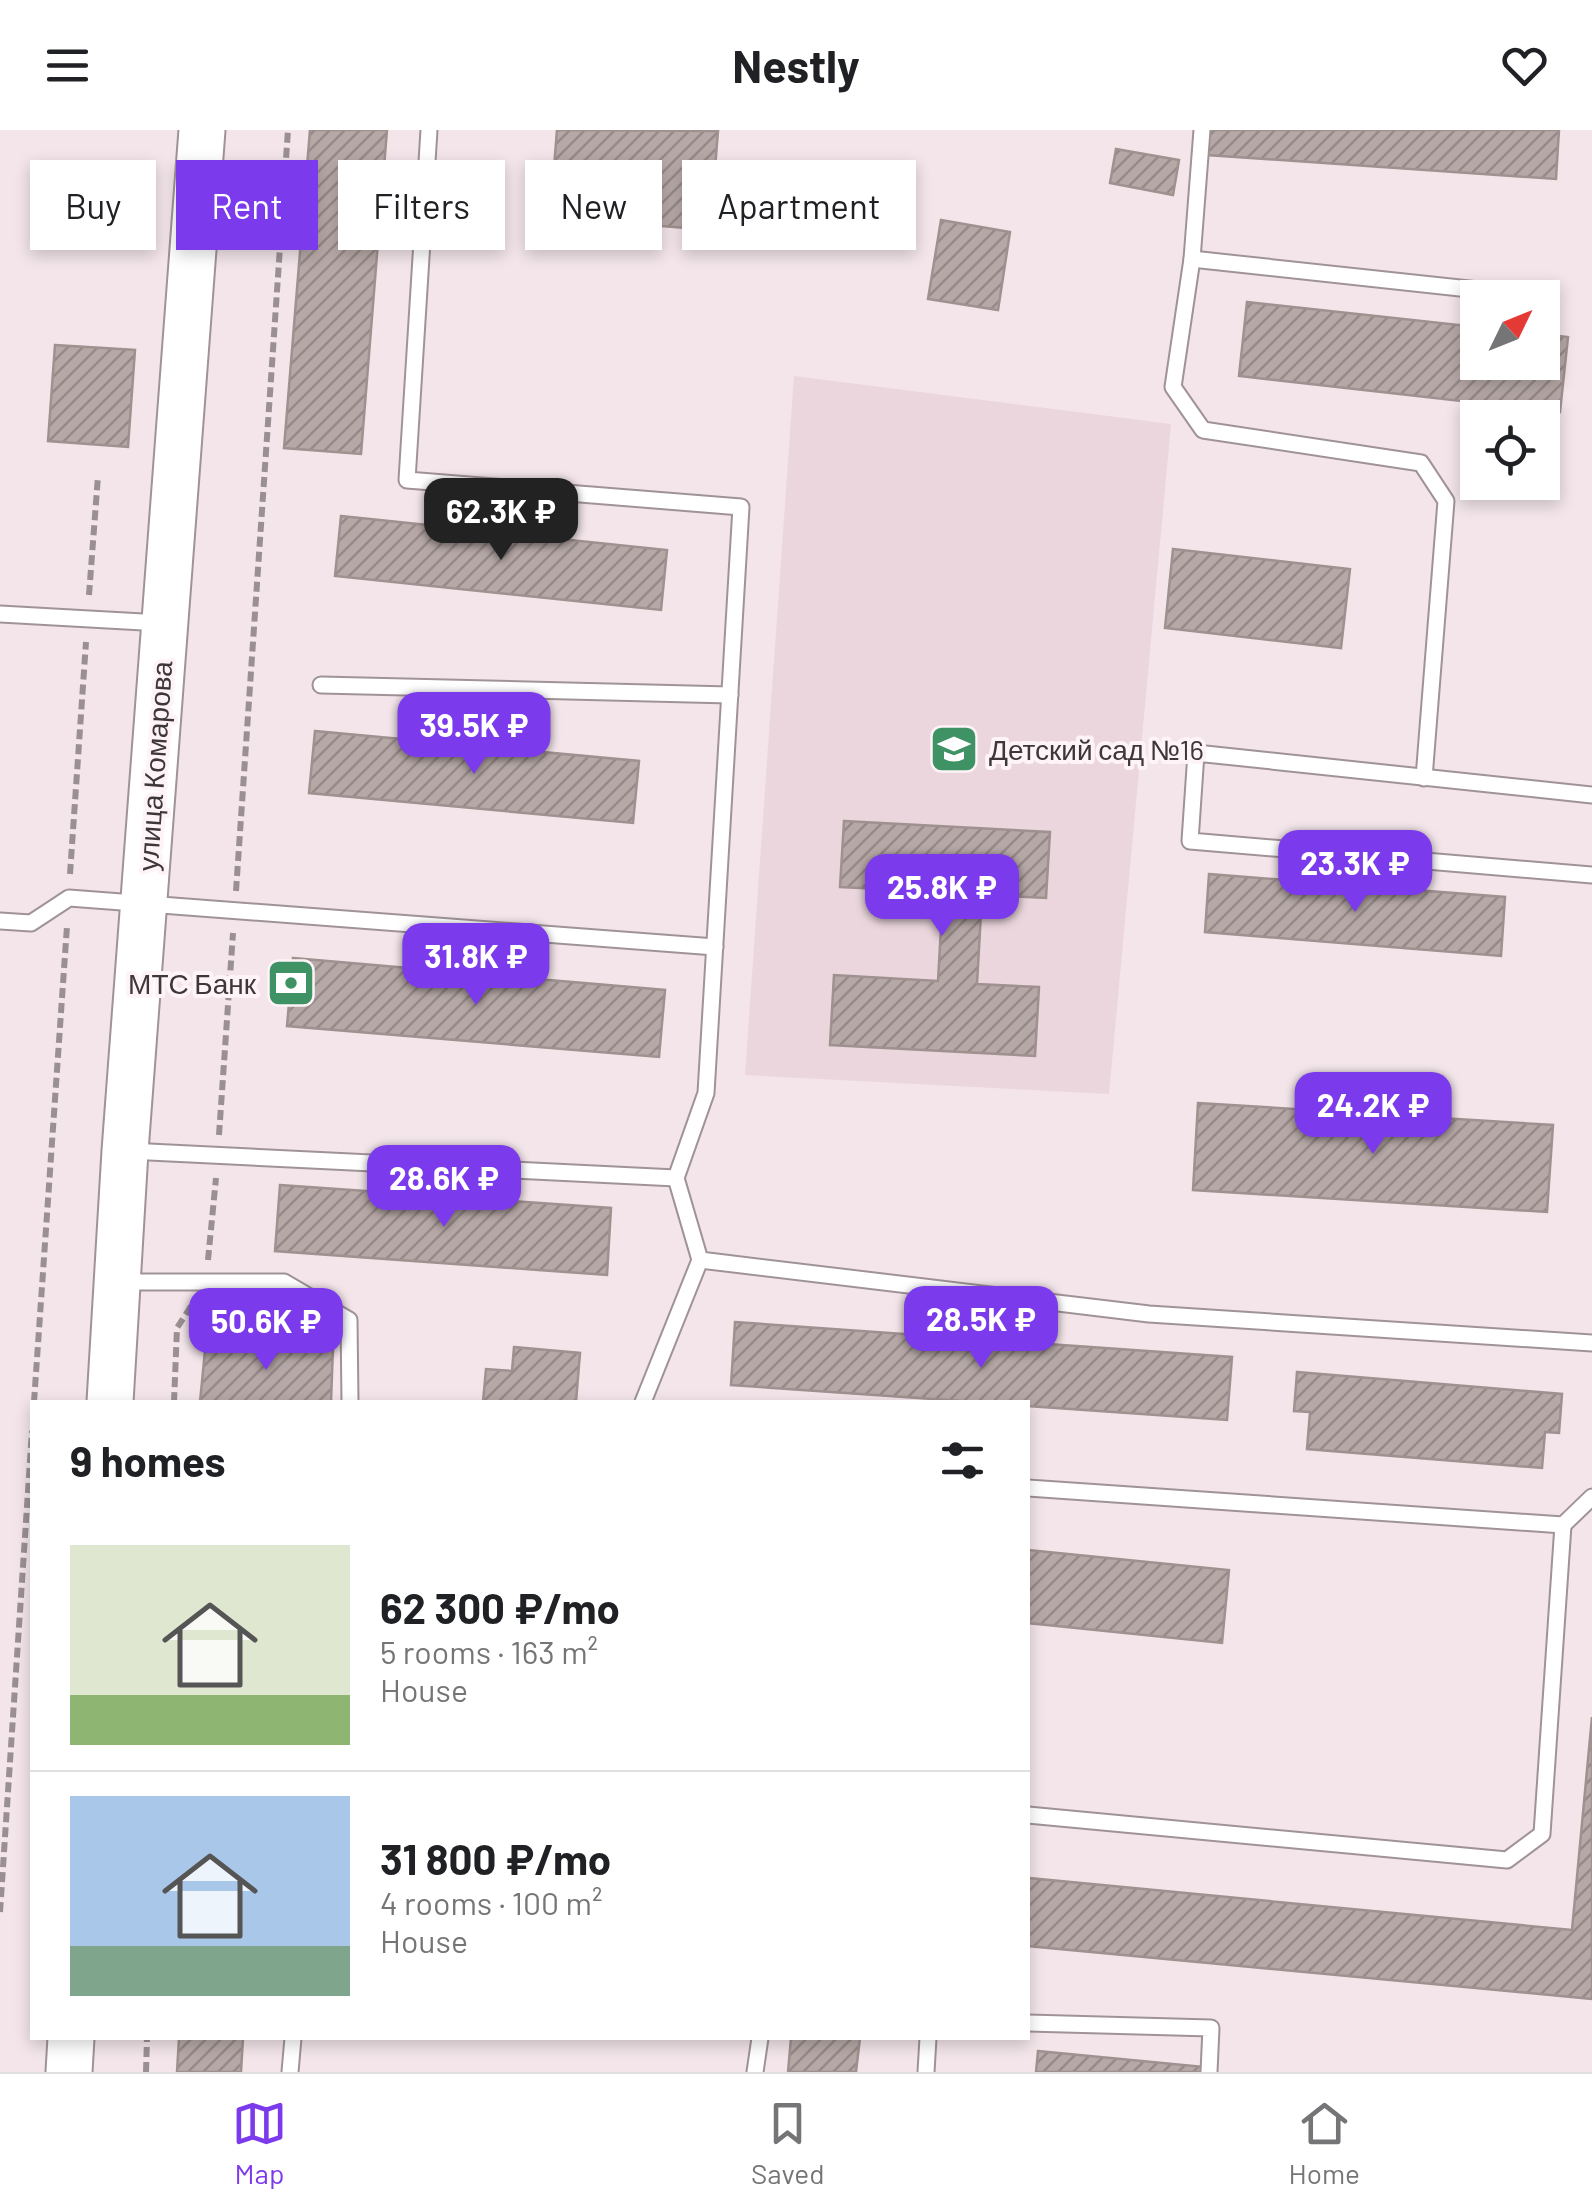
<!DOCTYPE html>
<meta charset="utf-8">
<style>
body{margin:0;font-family:Barlow,sans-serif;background:#f2f2f2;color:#202124;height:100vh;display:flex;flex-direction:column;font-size:38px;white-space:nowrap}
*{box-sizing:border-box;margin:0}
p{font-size:32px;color:#757577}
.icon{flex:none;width:55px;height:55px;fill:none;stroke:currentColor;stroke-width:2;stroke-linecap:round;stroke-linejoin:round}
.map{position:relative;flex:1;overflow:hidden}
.drawer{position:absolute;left:30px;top:1270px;width:1000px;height:640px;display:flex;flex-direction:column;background:#fff;border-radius:0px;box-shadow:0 5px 15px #0003}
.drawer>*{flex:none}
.banner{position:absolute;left:30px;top:30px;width:1000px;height:90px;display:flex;gap:20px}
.needle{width:65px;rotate:47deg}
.tools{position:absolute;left:1460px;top:150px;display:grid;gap:20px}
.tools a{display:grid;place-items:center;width:100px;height:100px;border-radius:0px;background:#fff;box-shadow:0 5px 15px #0003;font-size:50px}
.price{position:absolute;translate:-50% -85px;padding:0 22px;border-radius:20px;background:#7c3aed;color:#fff;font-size:32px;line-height:65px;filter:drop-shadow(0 2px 5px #0008)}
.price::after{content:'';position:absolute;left:50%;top:60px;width:30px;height:22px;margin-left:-15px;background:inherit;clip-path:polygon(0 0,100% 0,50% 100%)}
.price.on{background:#222;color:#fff}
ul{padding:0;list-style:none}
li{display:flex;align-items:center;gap:30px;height:250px;padding:0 40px}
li+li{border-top:2px solid #e0e0e0}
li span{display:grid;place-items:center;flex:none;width:280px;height:200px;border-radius:0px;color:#555}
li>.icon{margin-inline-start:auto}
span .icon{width:120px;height:120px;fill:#fffc;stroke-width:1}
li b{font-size:42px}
h2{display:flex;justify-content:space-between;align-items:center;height:120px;padding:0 40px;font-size:42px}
.pill{padding:0 35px;border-radius:0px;background:#fff;box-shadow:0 5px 15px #0003;font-size:35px;line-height:90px}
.pill.on{background:#7c3aed;color:#fff}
header{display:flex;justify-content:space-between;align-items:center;height:130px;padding:0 40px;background:#fff;font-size:45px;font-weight:700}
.dock{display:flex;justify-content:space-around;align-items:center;height:140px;border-top:2px solid #e0e0e0;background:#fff;font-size:28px;color:#757577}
.dock a{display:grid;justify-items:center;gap:5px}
.dock .on{color:#7c3aed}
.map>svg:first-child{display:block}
.built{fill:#ebd6de}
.building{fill:url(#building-hatch);stroke:#9f918f;stroke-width:2.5}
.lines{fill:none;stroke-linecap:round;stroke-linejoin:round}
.lane-casing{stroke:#a09398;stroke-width:19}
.secondary-casing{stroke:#a09398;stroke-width:49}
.path{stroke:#9a9094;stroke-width:6;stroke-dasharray:10 5;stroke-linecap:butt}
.lane{stroke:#fff;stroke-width:15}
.secondary{stroke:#fff;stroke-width:45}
.labels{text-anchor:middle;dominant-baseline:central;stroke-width:8;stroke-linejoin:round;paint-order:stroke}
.poi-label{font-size:28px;fill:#3d3739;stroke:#fef3f7;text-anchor:start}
.street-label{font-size:28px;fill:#3d3739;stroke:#fef3f7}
</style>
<header><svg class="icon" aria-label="menu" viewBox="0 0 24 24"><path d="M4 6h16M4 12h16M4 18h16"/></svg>Nestly<svg class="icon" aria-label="heart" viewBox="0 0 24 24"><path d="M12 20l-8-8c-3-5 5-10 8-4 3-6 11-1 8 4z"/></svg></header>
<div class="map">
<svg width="1592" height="1942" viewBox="0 0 1592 1942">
<defs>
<pattern id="building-hatch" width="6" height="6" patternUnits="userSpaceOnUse" patternTransform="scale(2.5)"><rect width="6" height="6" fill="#b6a8a6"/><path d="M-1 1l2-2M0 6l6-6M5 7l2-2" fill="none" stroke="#958a88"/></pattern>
</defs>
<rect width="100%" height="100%" fill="#f3e5ea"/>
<polygon class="built" points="794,246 1171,294 1109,964 745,945"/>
<g class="building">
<polygon points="310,0 387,0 361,324 284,318"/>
<polygon points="557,0 718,1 710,100 550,87"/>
<polygon points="1209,0 1559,0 1556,49 1207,25"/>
<polygon points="1116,19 1179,30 1173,65 1110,53"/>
<polygon points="941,90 1010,102 998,180 928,169"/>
<polygon points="1247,172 1478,197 1478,232 1542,232 1542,204 1568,207 1560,282 1239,246"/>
<polygon points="55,215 135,220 128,317 48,311"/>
<polygon points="341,386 667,420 661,480 335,446"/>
<polygon points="1173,419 1350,439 1341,518 1165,498"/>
<polygon points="315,601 639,631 633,693 309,663"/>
<polygon points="844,691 1050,702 1046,768 982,765 977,854 1039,857 1035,926 830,915 834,845 938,851 943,762 840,757"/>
<polygon points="1209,744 1505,767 1501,826 1205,802"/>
<polygon points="293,828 665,860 659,927 287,896"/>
<polygon points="1198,973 1553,995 1547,1082 1193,1060"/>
<polygon points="280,1055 611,1078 607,1145 275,1121"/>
<polygon points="735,1192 1232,1227 1227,1290 1028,1276 1028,1272 976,1272 731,1255"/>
<polygon points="206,1210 333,1217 331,1272 200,1272"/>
<polygon points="514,1217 580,1223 576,1272 483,1272 486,1239 512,1241"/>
<polygon points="1297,1242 1562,1264 1559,1303 1545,1302 1542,1338 1307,1319 1310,1282 1294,1281"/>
<polygon points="1028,1420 1229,1440 1222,1513 1028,1493"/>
<polygon points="1592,1587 1592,1869 1028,1816 1028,1748 1572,1800"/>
<polygon points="179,1908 243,1908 241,1942 177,1942"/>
<polygon points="791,1908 860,1908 856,1942 788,1942"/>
<polygon points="1038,1921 1205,1937 1204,1942 1036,1942"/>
</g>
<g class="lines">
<g class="lane-casing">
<g id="lane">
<polyline points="429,0 407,350 741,377 706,963 676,1048"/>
<polyline points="1202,0 1192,129 1173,257 1203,300 1421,333 1446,371 1424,648"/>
<polyline points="1192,129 1543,167"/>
<polyline points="0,484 161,493"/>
<polyline points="321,555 730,565"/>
<polyline points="1592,665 1196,623 1190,711 1592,745"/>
<polyline points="0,791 31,793 69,768 715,817"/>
<polyline points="129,1021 676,1048 700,1130 1149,1184 1592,1213"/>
<polyline points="121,1152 284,1152 349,1190 350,1272"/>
<polyline points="643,1272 700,1130"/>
<polyline points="1028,1358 1563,1395 1592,1367"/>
<polyline points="1028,1685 1507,1730 1542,1704 1563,1395"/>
<polyline points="1028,1893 1211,1898 1209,1942"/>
<polyline points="290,1942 293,1908"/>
<polyline points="755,1942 760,1908"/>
<polyline points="926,1942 928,1908"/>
</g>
</g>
<g class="secondary-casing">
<g id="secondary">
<polyline points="110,1272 125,1021 202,0"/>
<polyline points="69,1942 71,1908"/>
</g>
</g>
<g class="path">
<polyline points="89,465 98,346"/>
<polyline points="70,744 86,512"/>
<polyline points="236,761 288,0"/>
<polyline points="219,1005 233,803"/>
<polyline points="208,1130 216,1048"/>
<polyline points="34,1272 67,796"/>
<polyline points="174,1272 177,1198 193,1173"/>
<polyline points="0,1782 32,1301"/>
<polyline points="146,1942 147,1908"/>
</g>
<use href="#lane" class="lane"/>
<use href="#secondary" class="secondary"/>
</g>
<defs>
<g id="school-square" transform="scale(2.5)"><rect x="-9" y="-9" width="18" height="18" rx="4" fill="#3e9264" stroke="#fef3f7"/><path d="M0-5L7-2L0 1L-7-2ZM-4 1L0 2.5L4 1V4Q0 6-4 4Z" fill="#fff"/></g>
<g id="bank-square" transform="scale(2.5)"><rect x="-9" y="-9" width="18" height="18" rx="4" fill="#3e9264" stroke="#fef3f7"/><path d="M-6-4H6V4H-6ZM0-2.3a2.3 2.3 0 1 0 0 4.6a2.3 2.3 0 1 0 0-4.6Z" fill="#fff"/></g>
</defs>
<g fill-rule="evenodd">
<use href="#school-square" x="954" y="619"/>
<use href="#bank-square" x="291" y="853"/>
</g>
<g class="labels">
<g class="poi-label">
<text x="989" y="619">Детский сад №16</text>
<text x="256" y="853" text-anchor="end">МТС Банк</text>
</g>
<g class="street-label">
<text transform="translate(154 636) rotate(-86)">улица Комарова</text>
</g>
</g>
</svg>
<div class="tools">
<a><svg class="needle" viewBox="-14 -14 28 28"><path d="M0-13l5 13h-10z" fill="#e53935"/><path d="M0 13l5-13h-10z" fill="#757577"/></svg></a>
<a><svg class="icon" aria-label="locate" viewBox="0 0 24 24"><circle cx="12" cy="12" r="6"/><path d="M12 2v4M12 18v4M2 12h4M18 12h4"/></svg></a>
</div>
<b class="price on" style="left:501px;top:433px">62.3K ₽</b>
<b class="price" style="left:474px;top:647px">39.5K ₽</b>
<b class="price" style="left:1355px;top:785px">23.3K ₽</b>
<b class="price" style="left:942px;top:809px">25.8K ₽</b>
<b class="price" style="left:476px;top:878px">31.8K ₽</b>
<b class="price" style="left:1373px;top:1027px">24.2K ₽</b>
<b class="price" style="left:444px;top:1100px">28.6K ₽</b>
<b class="price" style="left:981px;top:1241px">28.5K ₽</b>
<b class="price" style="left:266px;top:1243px">50.6K ₽</b>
<div class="banner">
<a class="pill">Buy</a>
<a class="pill on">Rent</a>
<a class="pill">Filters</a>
<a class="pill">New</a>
<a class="pill">Apartment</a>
</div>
<section class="drawer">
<h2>9 homes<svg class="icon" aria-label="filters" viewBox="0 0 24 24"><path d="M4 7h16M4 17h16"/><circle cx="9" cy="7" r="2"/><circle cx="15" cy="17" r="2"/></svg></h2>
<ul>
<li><span style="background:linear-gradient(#dfe7d0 75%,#8fb573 0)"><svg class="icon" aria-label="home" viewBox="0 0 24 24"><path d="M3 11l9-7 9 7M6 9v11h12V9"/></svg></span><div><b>62 300 ₽/mo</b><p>5 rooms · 163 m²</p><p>House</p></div></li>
<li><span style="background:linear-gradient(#a9c7e8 75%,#7fa58c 0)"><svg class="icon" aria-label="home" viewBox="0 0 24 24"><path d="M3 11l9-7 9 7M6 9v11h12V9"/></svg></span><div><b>31 800 ₽/mo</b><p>4 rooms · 100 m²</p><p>House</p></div></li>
</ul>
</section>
</div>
<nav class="dock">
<a class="on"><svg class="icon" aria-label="map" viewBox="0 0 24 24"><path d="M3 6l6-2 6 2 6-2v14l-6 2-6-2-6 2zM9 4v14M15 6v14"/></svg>Map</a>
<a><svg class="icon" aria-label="saved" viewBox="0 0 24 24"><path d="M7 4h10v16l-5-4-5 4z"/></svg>Saved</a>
<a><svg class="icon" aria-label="home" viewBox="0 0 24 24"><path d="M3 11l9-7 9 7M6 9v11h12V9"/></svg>Home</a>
</nav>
